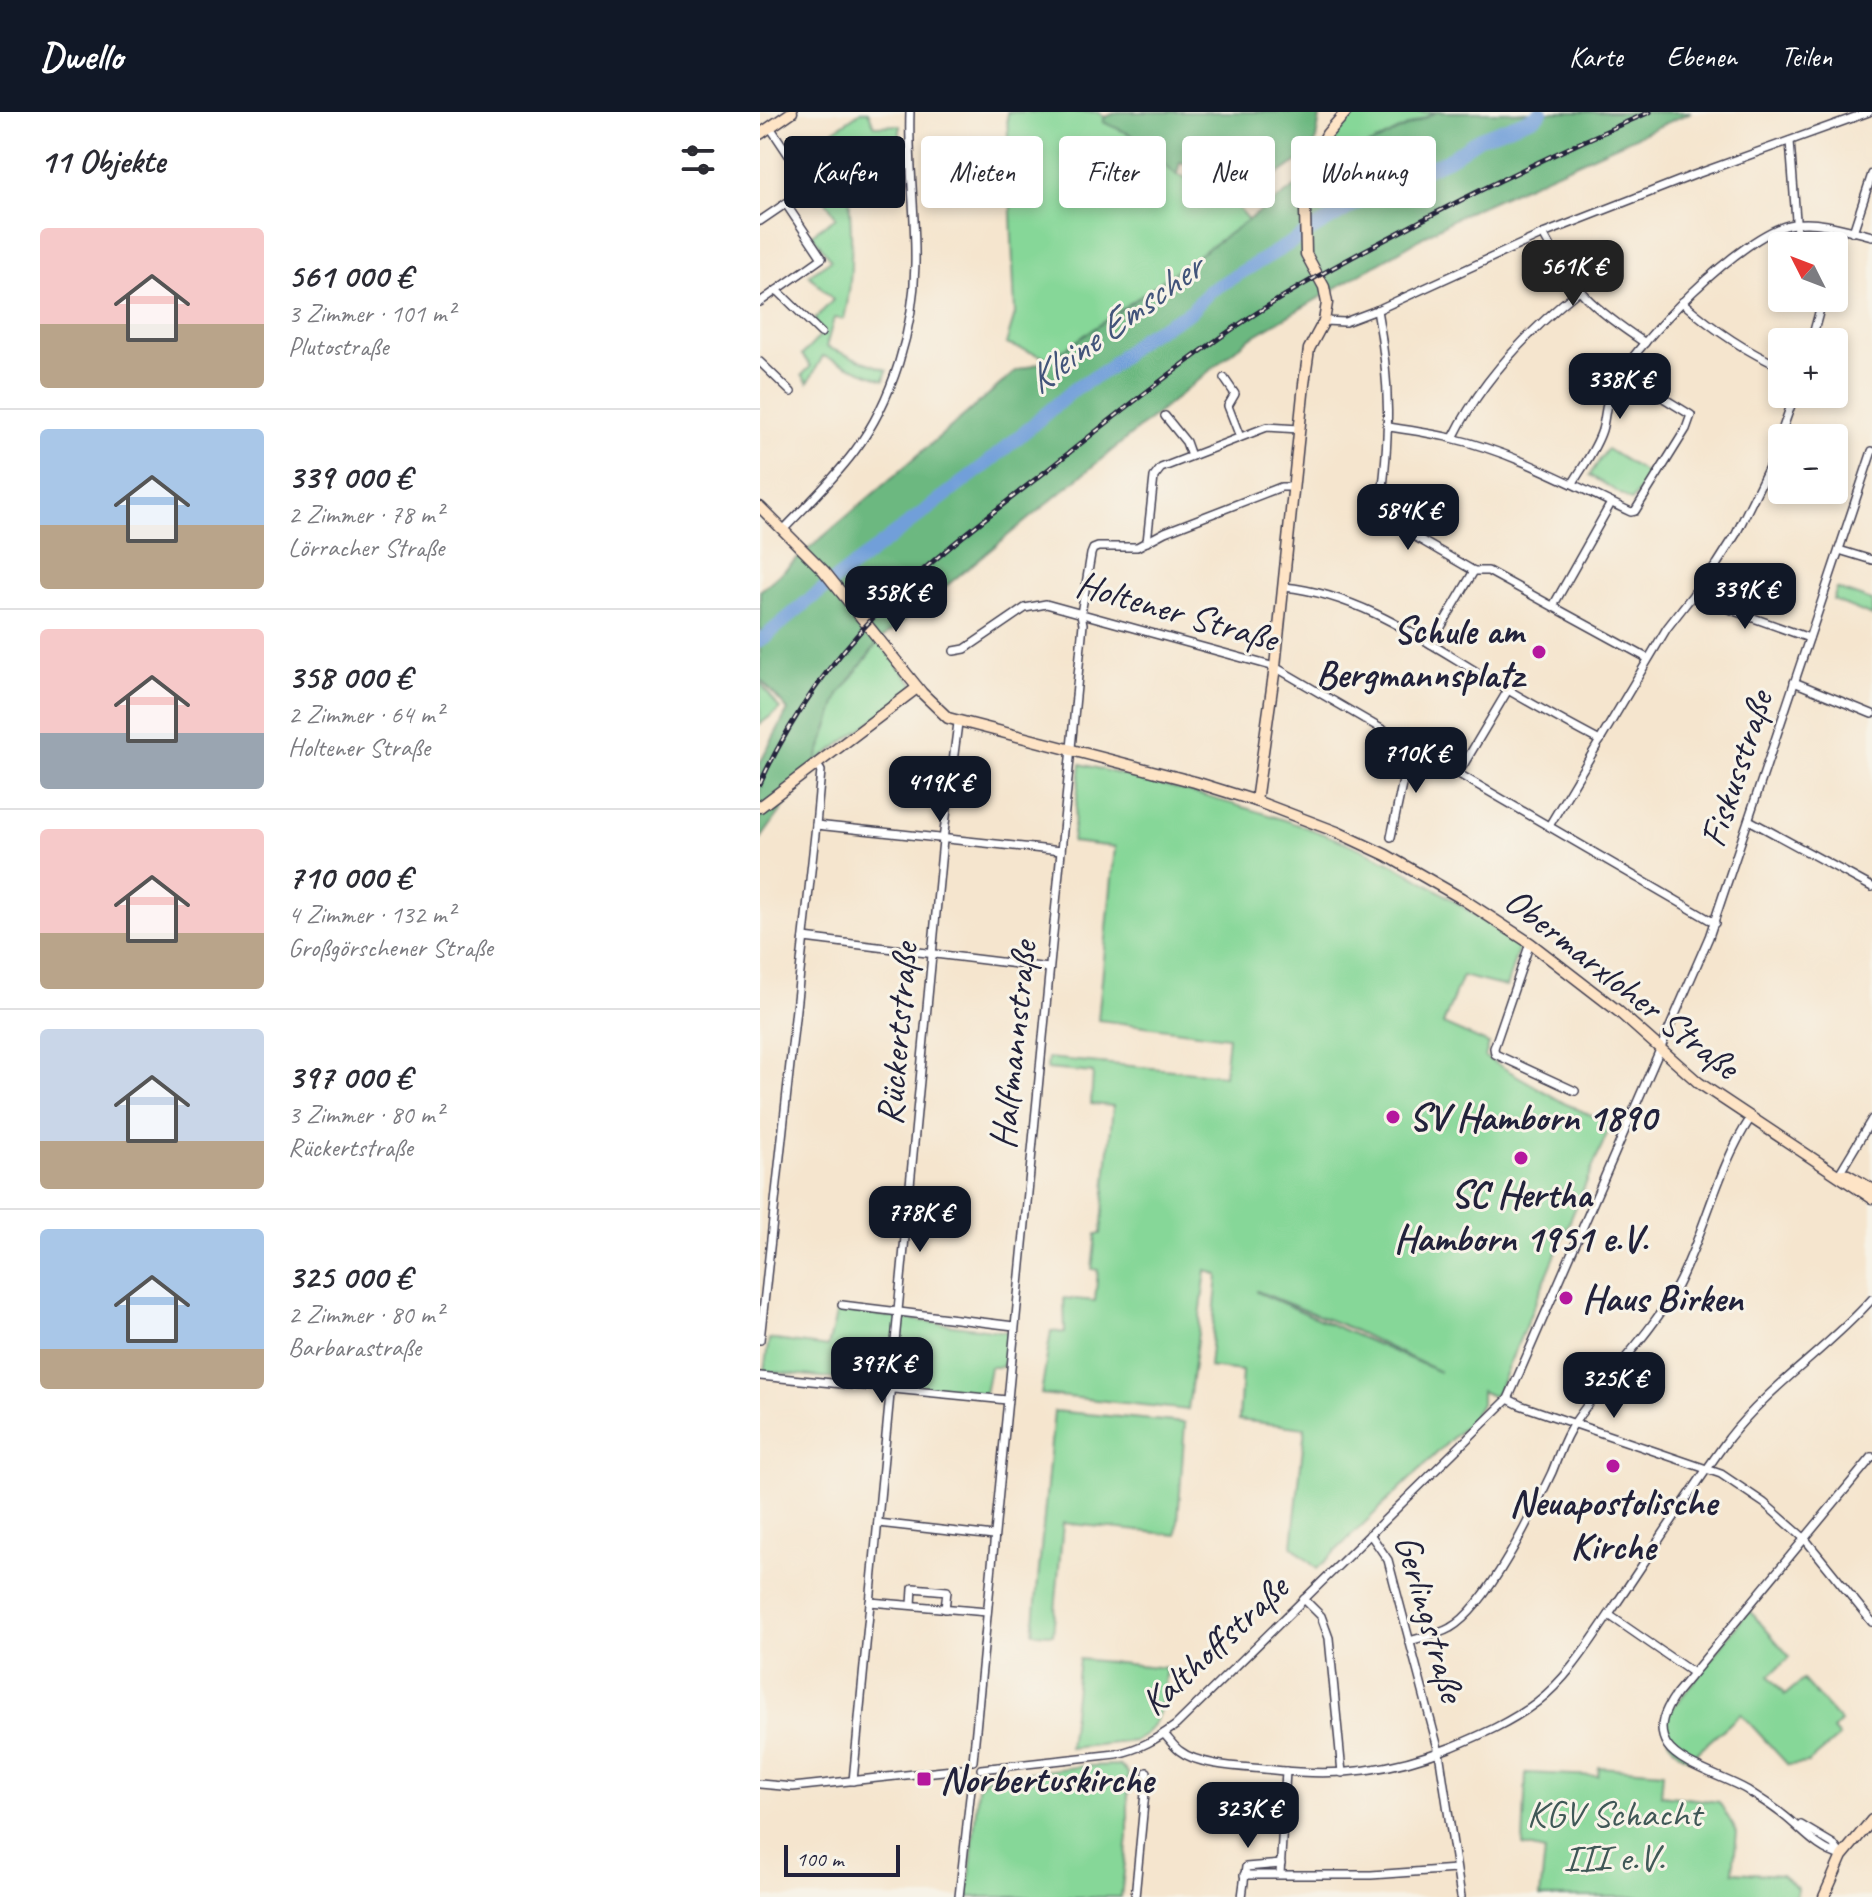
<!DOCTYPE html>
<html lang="de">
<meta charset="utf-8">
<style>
body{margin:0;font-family:Caveat,sans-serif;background:#f2f2f3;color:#2b2b33;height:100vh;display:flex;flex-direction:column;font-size:30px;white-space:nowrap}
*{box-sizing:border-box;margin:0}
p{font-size:26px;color:#7c7c81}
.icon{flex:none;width:44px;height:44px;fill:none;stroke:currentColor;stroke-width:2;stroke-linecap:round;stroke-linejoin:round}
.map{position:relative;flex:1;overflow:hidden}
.sheet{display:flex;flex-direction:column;background:#fff;width:760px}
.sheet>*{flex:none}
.hud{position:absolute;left:24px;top:24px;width:760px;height:72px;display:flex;gap:16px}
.needle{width:52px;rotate:312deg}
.buttons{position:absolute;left:1008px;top:120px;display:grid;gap:16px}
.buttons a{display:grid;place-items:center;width:80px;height:80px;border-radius:8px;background:#fff;box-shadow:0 4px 12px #0003;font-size:40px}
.scale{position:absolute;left:24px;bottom:20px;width:116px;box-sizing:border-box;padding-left:8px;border:4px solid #22223b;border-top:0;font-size:22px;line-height:28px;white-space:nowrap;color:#22223b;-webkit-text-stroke:6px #f7f3e8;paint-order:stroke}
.price{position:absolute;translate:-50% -68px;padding:0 18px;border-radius:16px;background:#111827;color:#fff;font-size:26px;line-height:52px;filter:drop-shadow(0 2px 4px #0008)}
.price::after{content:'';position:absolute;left:50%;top:48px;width:24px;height:18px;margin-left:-12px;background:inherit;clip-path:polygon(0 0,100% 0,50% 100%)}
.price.current{background:#222;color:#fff}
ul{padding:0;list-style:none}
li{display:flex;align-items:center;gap:24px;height:200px;padding:0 40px}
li+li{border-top:2px solid #e1e1e2}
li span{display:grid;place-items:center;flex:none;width:224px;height:160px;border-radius:8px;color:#555}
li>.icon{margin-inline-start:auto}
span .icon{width:96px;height:96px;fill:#fffc;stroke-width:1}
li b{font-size:34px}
h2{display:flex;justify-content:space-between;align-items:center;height:96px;padding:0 40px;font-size:34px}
.chip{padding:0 28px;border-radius:8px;background:#fff;box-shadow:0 4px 12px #0003;font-size:28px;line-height:72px}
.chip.current{background:#111827;color:#fff}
header{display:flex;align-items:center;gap:48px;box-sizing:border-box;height:112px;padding:0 40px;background:#111827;color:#fff}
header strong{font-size:38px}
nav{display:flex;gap:44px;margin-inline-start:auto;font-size:28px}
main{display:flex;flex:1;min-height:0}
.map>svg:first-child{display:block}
.green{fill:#86d798;stroke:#547c6a;stroke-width:2;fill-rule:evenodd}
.forest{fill:#6cb880;stroke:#476d5e;stroke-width:2}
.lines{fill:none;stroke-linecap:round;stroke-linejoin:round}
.river{stroke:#719fd9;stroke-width:14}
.street-casing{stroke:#423f51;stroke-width:10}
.secondary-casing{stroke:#423f51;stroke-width:13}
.street{stroke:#fff;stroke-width:7}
.secondary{stroke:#fee4c6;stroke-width:10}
.rail-casing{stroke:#22223b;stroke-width:5}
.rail{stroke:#f7f3e8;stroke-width:2;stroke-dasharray:6;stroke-linecap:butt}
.poi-dot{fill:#b5179e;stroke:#f7f3e8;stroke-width:3}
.labels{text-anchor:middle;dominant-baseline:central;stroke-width:6;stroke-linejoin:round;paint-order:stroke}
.street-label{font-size:38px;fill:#22223b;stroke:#f7f3e8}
.poi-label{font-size:38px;font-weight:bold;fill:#22223b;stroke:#f7f3e8;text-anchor:start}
.park-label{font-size:38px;fill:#405857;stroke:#f7f3e8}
.water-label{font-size:40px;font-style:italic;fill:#42547a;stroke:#f7f3e8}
</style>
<header>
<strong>Dwello</strong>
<nav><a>Karte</a><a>Ebenen</a><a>Teilen</a></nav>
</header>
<main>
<section class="sheet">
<h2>11 Objekte<svg class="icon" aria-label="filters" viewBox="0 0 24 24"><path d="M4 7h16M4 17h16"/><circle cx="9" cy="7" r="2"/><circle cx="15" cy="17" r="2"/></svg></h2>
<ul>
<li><span style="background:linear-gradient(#f6c9c9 60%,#b9a48a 0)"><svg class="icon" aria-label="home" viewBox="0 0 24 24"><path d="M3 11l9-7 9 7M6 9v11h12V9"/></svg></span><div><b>561 000 €</b><p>3 Zimmer · 101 m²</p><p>Plutostraße</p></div></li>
<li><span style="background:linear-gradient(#a9c7e8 60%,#b9a48a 0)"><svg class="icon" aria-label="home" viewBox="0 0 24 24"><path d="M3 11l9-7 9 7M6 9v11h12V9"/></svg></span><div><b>339 000 €</b><p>2 Zimmer · 78 m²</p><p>Lörracher Straße</p></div></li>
<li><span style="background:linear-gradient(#f6c9c9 65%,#9aa5b1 0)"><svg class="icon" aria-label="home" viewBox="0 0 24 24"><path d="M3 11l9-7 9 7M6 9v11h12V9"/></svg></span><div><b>358 000 €</b><p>2 Zimmer · 64 m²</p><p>Holtener Straße</p></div></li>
<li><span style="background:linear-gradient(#f6c9c9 65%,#b9a48a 0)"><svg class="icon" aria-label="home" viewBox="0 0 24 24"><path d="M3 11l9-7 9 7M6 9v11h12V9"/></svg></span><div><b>710 000 €</b><p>4 Zimmer · 132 m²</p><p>Großgörschener Straße</p></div></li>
<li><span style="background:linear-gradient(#c9d6e8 70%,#b9a48a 0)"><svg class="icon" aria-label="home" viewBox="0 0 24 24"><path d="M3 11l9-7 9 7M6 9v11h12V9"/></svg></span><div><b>397 000 €</b><p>3 Zimmer · 80 m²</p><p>Rückertstraße</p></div></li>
<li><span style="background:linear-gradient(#a9c7e8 75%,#b9a48a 0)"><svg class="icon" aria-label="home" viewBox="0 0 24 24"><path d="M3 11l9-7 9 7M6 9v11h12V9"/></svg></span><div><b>325 000 €</b><p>2 Zimmer · 80 m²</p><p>Barbarastraße</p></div></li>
</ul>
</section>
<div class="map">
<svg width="1112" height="1785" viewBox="0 0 1112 1785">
<rect width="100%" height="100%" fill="#f7f3e8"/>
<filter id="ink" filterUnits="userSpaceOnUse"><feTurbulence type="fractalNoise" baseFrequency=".0125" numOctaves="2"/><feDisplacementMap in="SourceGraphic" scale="16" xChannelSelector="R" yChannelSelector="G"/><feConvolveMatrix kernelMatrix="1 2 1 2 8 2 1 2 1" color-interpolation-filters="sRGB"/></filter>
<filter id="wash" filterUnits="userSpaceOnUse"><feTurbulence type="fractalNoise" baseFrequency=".006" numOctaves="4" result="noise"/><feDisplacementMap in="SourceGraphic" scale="32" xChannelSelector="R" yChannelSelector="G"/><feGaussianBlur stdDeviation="1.8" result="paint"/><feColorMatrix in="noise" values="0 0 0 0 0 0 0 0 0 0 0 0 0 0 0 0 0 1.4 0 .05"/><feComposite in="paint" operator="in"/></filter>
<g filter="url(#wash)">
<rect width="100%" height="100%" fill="#f5e5ce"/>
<g class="green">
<path d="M101,0H108L115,14L140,13V27L86,31C88,86 98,153 84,207L74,206L66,235L127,258L124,268L63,244L48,271L42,263L51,254L42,243L64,220L53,209L73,188L49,163L71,148L52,122L76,105L56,74L76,59V44L64,25Z"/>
<polygon points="247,0 338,0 345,5 344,10 372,23 417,63 461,76 489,109 291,247 246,232 255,202"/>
<polygon points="598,0 676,0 559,58 572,23"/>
<polygon points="1052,118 1071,122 1071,134 1042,134 1042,119"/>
<polygon points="847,337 889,363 872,389 830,363"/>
<polygon points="1077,477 1112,489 1112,504 1073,488"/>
<polygon points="119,529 157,576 56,650 79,583"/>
<polygon points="0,570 20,597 0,612"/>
<path d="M321,652C419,678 521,700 614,743C666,767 713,801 759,835L746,875L702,864L683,912L729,932L725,945L806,992L851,1012L737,1281L732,1284L721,1279V1292L711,1308L557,1457L532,1434L545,1316L479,1308L482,1259L449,1255L458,1163L446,1158L428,1298L281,1282L291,1219L305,1221L304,1186L335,1189L338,1158L332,1157L336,1122H341L353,994L331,992L333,961L287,957L288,946L464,963L468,925L338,908L355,735L312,730ZM497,1179L587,1215L680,1260L497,1180Z"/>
<polygon points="77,1198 248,1220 243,1255 230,1255 225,1282 4,1259 9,1227 68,1235"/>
<polygon points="294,1299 425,1311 417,1423 303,1411 293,1522 273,1521"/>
<path d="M989,1498L1030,1545L1009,1564L1025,1583L1043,1568L1081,1610L1073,1618L1079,1625L1048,1651L1028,1653L981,1602L929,1647C911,1639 905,1623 906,1605Z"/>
<path d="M319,1547L406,1556C402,1584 404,1614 375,1629L309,1636Z"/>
<polygon points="360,1653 368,1661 368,1725 361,1785 208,1785 218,1675 229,1665 325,1654"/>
<polygon points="839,1655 903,1660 901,1683 959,1690 977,1720 973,1760 1022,1763 1037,1776 1036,1785 780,1785 785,1739 763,1734 766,1661 838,1664"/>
</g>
<g class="forest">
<polygon points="358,0 561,0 554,38 484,85 465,65 420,50 417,63 372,23 343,10 345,5"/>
<polygon points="676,0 931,0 699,104 487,228 119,529 79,583 56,650 0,728 0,651 28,598 0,567 0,479 256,259 291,247 559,58"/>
</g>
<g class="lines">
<polyline class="river" points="0,529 49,488 229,350 316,276 348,257 382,226 430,200 450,179 619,78 689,47 720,26 775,5 781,0"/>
</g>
</g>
<g filter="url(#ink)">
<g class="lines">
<g class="street-casing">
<g id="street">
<polyline points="1030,29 1038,134"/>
<polyline points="0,109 50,75 10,15"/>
<polyline points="1093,120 1112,62"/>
<path d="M783,122C814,180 832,195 885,231"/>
<polyline points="1074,145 1082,117"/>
<polyline points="17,178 61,221"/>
<polyline points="0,190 62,146 26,92"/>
<path d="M922,190C953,217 984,239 1022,255"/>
<path d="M617,198C631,271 630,326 620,399L621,405L714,459H728L887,546"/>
<polyline points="564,209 585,210 617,198 783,122 934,63 1109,0"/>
<polyline points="1051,230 1063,186"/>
<polyline points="0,250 31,280"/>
<polyline points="464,266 475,282 468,294 480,325"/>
<polyline points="405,304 426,330 431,344"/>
<path d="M629,315C649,318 670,321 691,326C753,340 813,373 871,400L875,399L926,317L931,303L861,260"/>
<path d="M693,326C721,269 769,219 818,179"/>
<path d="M813,371C823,354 836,337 842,318C846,304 845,290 852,277C873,233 985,118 1034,112C1059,108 1088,118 1112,124"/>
<path d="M24,417C48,392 73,368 94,340C133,288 154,217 155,152C156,101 148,51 150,0"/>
<polyline points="387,430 394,365 401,356 507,315 539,317"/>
<polyline points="1079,438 1112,448"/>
<path d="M524,475C596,482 656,523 717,560C758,584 798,607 840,629"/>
<polyline points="934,481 974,499 1049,526"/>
<polyline points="793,494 851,391"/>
<polyline points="671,532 714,459"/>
<polyline points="194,539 205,537 265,496 286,492 515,555 955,811"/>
<polyline points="1034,570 1112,602"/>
<polyline points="698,662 748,578"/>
<polyline points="989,708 1112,775"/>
<polyline points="56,713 301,739"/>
<polyline points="789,714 907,516 957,452 976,422 1009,355 1035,282"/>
<polyline points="631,725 650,635"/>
<polyline points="44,826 289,856"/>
<polyline points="770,831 734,936 735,942 815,979"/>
<polyline points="1079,1062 1112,1007"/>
<polyline points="82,1193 254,1214"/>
<polyline points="0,1228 56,713 61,659 56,651"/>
<polyline points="0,1264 247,1288"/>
<polyline points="748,1287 760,1293 961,1362 1004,1391 1045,1427 1112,1510"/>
<polyline points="118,1411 234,1424"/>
<polyline points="610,1422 628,1448 679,1640 701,1785"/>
<polyline points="544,1487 561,1504 569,1526 582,1661"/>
<polyline points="110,1490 227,1500"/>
<polyline points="152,1493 153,1476 187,1479 185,1497"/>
<polyline points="849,1503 933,1561"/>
<path d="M649,1529C662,1525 678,1523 690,1516C728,1495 773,1400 792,1360C799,1343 804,1325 815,1310C847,1263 890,1224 917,1174C945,1120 957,1057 990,1007"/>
<path d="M404,1622C409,1627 414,1635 420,1639C440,1655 489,1655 514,1658C580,1665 631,1659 692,1635C723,1622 751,1610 777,1590C808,1566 828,1533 850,1501C890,1443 927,1383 969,1326C1010,1273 1068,1237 1112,1187"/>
<polyline points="213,1649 323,512 321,502 331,442 333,437 338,435 377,435 405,420 521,375 533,375"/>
<path d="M221,1657L356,1642C380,1637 397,1627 416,1613L748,1287L949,825L1112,339"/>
<polyline points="93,1669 183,728 198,611"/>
<polyline points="0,1672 33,1675 202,1657"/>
<polyline points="1041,1713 1073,1732 1082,1744"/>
<path d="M1082,1744C1057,1738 1042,1717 1022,1702C1011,1693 999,1686 987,1678C965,1665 920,1653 907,1633C896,1615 905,1598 916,1582L1112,1345"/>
<polyline points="520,1762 526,1659"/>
<polyline points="484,1763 611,1763 696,1757"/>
<polyline points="199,1785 212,1667"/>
<polyline points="375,1785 387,1660"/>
<polyline points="482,1785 486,1755 521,1752"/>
</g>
</g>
<g class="secondary-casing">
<g id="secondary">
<polyline points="0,22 32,0"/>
<polyline points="0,395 64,459 162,581 188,606 435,670 496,689 577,720 626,743 701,786 770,831 858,899 939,971 1112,1086"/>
<polyline points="496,689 515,555 544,272 549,237 564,209 567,191 564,175 546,142 545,98 549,66 556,43 567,22 586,0"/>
<polyline points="0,695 157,576"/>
<polyline points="1079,1062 1088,1063 1112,1077"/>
<polyline points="1064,1785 1082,1744 1112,1708"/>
</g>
</g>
<use href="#street" class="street"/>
<use href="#secondary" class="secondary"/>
<g class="rail-casing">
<path id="rail" d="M0,672C67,525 166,452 290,356C345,312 400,268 458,227C513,188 574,154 634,123C718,78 803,37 890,0"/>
</g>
<use href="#rail" class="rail"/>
</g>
</g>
<g class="poi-dot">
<circle cx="779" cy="540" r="8"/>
<circle cx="633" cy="1005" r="8"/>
<circle cx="761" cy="1046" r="8"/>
<circle cx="806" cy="1186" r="8"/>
<circle cx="853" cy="1354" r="8"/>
<rect x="156" y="1659" width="16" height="16" rx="4"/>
</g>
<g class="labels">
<g class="street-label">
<text transform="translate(417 499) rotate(16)">Holtener Straße</text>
<text transform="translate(976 657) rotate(-72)">Fiskusstraße</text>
<text transform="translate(862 871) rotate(38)">Obermarxloher Straße</text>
<text transform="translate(137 922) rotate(-85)">Rückertstraße</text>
<text transform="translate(253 933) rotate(-84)">Halfmannstraße</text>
<text transform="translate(670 1506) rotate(74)">Gerlingstraße</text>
<text transform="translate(454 1533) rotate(-43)">Kalthoffstraße</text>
</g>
<g class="poi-label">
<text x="763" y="518" text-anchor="end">Schule am<tspan x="763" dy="44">Bergmannsplatz</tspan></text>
<text x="649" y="1005">SV Hamborn 1890</text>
<text x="761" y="1082" text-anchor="middle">SC Hertha<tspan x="761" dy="44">Hamborn 1951 e.V.</tspan></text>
<text x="822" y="1186">Haus Birken</text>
<text x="853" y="1390" text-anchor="middle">Neuapostolische<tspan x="853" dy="44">Kirche</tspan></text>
<text x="180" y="1667">Norbertuskirche</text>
</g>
<g class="park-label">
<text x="854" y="1701">KGV Schacht<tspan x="854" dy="44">III e.V.</tspan></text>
</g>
<g class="water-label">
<text transform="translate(354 212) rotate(-36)">Kleine Emscher</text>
</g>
</g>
</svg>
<div class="buttons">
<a><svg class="needle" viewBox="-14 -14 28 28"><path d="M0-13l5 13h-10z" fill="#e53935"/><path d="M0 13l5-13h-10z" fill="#7c7c81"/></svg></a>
<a>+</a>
<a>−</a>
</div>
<div class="scale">100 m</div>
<b class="price current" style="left:813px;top:196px">561K €</b>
<b class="price" style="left:860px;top:309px">338K €</b>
<b class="price" style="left:648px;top:440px">584K €</b>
<b class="price" style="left:985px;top:519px">339K €</b>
<b class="price" style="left:136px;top:522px">358K €</b>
<b class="price" style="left:656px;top:683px">710K €</b>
<b class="price" style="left:180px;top:712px">419K €</b>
<b class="price" style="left:160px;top:1142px">778K €</b>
<b class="price" style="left:122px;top:1293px">397K €</b>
<b class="price" style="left:854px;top:1308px">325K €</b>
<b class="price" style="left:488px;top:1738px">323K €</b>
<div class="hud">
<a class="chip current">Kaufen</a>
<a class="chip">Mieten</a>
<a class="chip">Filter</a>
<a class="chip">Neu</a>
<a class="chip">Wohnung</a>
</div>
</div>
</main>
